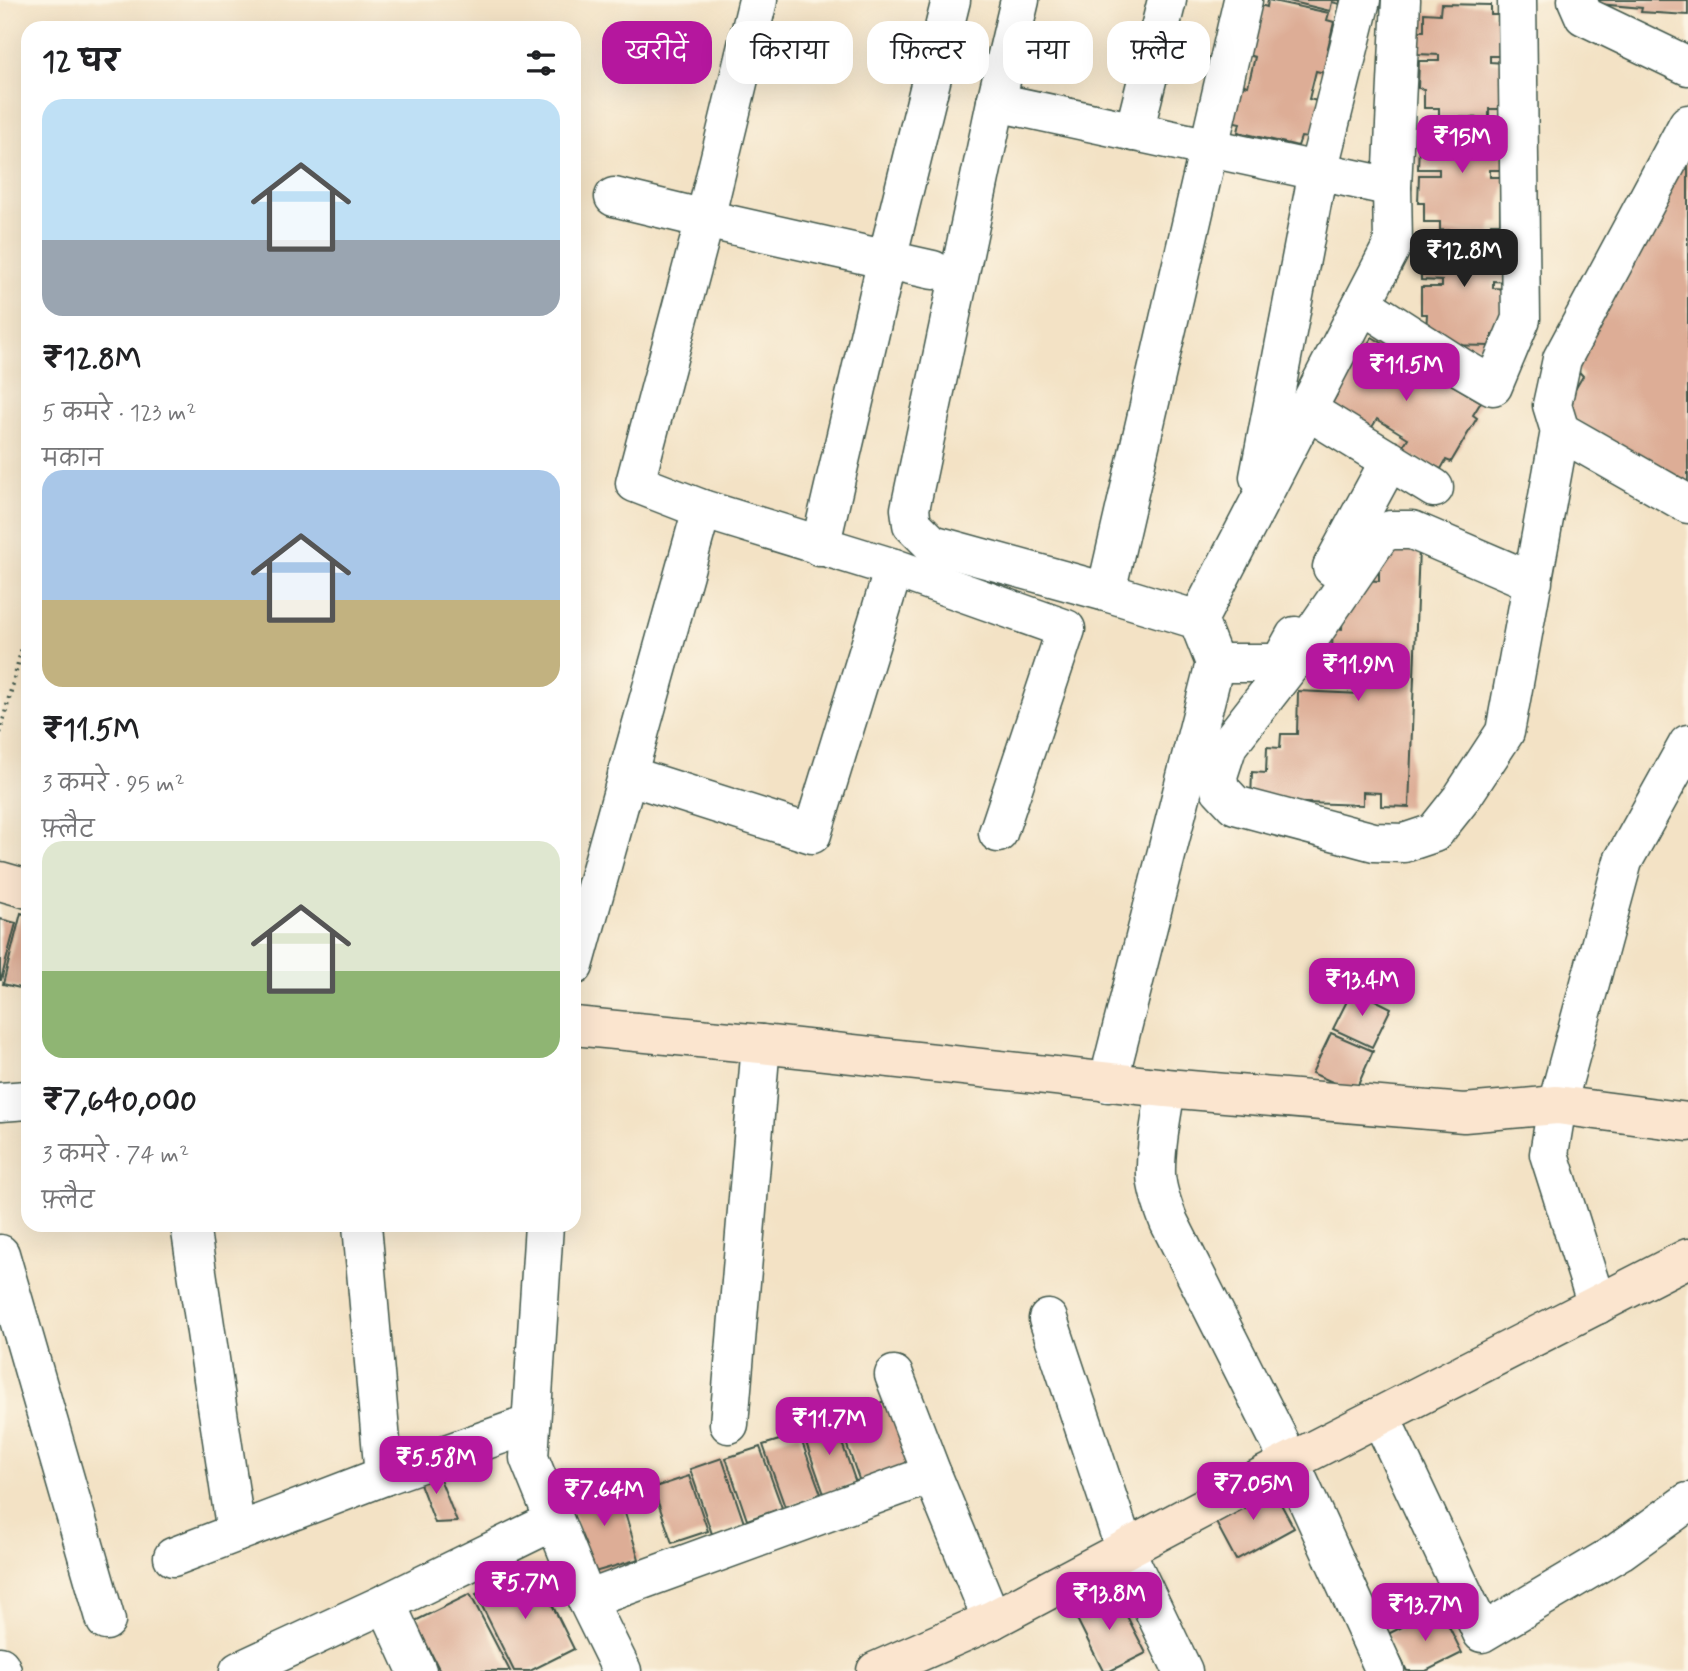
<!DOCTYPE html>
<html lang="hi">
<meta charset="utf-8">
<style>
body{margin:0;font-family:Mynerve,"Playpen Sans Deva",sans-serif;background:#f2f2f2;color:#202124;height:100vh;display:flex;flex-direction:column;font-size:26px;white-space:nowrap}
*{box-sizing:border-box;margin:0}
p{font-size:23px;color:#757577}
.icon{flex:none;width:38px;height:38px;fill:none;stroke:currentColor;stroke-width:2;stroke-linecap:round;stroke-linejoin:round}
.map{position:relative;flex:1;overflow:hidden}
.sheet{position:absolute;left:21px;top:21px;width:560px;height:1211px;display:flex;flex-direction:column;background:#fff;border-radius:21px;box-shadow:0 7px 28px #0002}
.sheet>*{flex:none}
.guide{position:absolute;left:602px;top:21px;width:665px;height:63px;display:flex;gap:14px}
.price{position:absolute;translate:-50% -60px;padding:0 16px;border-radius:14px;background:#b5179e;color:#fff;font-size:23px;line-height:46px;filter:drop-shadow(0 2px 4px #0008)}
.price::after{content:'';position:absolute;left:50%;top:42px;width:21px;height:16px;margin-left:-10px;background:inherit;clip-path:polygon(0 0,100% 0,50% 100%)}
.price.current{background:#222;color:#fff}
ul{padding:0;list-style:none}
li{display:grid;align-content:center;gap:14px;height:371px;padding:0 21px}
li span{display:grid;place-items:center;height:217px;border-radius:21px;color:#555}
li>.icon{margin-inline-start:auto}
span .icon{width:126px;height:126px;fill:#fffc;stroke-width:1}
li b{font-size:30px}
h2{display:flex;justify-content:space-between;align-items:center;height:84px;padding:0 21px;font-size:30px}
.tag{padding:0 24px;border-radius:21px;background:#fff;box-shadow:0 7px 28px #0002;font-size:24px;line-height:63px}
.tag.current{background:#b5179e;color:#fff}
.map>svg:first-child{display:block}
.building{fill:#ddad96}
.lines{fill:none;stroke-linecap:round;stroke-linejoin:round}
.street-casing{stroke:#3f564a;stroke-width:41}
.secondary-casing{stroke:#3f564a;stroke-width:41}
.path{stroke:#3f564a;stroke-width:4.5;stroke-dasharray:2 5;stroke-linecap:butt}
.street{stroke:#fff;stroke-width:38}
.secondary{stroke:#fbe5cf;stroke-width:38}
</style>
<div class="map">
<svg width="1688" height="1671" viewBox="0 0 1688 1671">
<rect width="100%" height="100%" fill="#fcf5e5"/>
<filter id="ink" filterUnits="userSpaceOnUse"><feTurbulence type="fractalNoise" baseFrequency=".0143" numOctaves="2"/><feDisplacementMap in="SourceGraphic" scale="14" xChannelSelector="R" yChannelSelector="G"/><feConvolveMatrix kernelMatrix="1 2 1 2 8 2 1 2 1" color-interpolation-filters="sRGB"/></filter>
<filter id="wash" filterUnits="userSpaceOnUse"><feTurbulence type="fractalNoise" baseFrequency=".00686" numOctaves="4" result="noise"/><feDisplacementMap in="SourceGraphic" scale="28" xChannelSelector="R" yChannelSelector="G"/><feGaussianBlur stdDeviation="1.57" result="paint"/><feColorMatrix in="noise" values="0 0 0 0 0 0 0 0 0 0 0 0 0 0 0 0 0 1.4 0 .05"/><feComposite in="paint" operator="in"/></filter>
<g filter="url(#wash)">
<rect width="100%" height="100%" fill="#f3e2c5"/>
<g id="blocks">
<g class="building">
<polygon points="1268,0 1329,13 1327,20 1334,22 1326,56 1336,58 1333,75 1316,71 1309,99 1329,104 1308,138 1301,137 1298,146 1238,132 1240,123 1231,121 1232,82 1248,86 1255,57 1240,53 1260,5 1267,7"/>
<polygon points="1285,0 1340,0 1340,4 1332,2 1330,11"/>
<polygon points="1599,0 1688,0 1688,15 1641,12 1642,8 1599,4"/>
<polygon points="1441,4 1491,5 1491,15 1500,15 1506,56 1490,56 1490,62 1506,63 1500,109 1489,109 1489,118 1439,117 1439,108 1424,108 1424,89 1418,88 1419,61 1439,61 1439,55 1418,54 1418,31 1424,31 1424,13 1440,14"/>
<polygon points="1439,118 1489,119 1489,129 1500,129 1499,146 1506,147 1506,170 1490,170 1490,177 1506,177 1500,204 1500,223 1491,223 1490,231 1440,230 1440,222 1424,222 1424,203 1418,203 1419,175 1439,175 1439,169 1418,169 1419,145 1424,145 1424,128 1438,128"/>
<polygon points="1688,141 1688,486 1562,412 1583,376 1570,362"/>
<polygon points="1441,231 1491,232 1491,241 1502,241 1508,282 1493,281 1493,288 1508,289 1502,335 1492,335 1492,346 1441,345 1426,333 1427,314 1421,314 1421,287 1442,287 1442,281 1421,280 1421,257 1426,257 1426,239 1440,240"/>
<polygon points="1372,337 1400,354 1404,348 1414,354 1406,366 1436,384 1444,372 1456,379 1452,385 1481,402 1473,415 1477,418 1451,462 1446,460 1441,469 1400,451 1408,438 1377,419 1369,432 1331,405 1338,393 1333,390 1359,347 1364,350"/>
<polygon points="1375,546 1419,548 1409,807 1381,806 1381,793 1363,792 1363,805 1251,801 1252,772 1266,773 1267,747 1280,748 1281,734 1297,734 1298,691 1360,694 1361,665 1356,665 1355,673 1331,672 1333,628 1342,629 1343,612 1358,580 1379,581 1379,567"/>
<polygon points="21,913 28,915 28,990 3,984"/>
<polygon points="0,919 16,923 1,980 0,980"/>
<polygon points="1353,989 1391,1008 1372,1047 1333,1029"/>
<polygon points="1331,1033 1373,1051 1355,1092 1312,1073"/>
<polygon points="888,1400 910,1465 860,1482 837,1417"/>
<polygon points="834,1420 856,1483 824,1494 802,1431"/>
<polygon points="799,1434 821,1494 785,1507 763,1445"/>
<polygon points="760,1447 782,1508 747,1520 726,1458"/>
<polygon points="722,1458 744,1523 712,1534 690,1469"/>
<polygon points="435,1466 457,1522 435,1523 416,1473"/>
<polygon points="689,1476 708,1531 672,1543 653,1488"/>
<polygon points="616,1483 639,1559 591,1573 568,1498"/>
<polygon points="1270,1484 1294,1528 1236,1560 1212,1515"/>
<polygon points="533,1566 574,1649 530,1671 514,1671 476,1594"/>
<polygon points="1114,1591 1146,1653 1110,1671 1103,1671 1073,1611"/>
<polygon points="470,1594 510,1671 440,1671 415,1621"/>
<polygon points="1440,1608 1462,1653 1426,1671 1407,1671 1388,1634"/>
</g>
</g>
</g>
<g filter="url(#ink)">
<use href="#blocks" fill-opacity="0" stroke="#3f564a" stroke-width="2"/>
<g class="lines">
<g class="street-casing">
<g id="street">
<polyline points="758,0 705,219 635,483 702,509 894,568 1066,629 998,833"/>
<polyline points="1577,0 1584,16 1688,66"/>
<polyline points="996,102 1020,0"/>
<polyline points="1688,124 1562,359 1552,405 1560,431 1688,504"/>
<polyline points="1134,132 1167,0"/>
<polyline points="614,197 705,219 933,270"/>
<polyline points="1362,304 1460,367 1493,386 1521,319 1517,0"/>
<polyline points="1307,410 1434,488"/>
<polyline points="1259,477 1318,171 1361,0"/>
<polyline points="820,547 887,259 951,0"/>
<polyline points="1332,567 1390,460"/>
<polyline points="1533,582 1412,530 1391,530 1381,534 1298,655 1228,745 1218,776 1220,789 1235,805 1374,842 1404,843 1434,833 1461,799 1505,732 1560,431"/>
<polyline points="1106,592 932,544 912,524 910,509 996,102 1392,187"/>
<polyline points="1198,620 1393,244 1392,187 1401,0"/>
<polyline points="1215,663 1280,663 1295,636"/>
<polyline points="627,775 812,834 894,568"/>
<polyline points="574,966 702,509"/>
<polyline points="1108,1083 1215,663 1198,620 1106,592 1243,0"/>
<path d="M1166,1088C1162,1116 1155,1146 1156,1175C1157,1191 1163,1207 1169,1222L1290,1462L1385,1671"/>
<polyline points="0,1102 28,1100"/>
<polyline points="190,1225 236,1533"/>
<polyline points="362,1225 384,1476"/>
<polyline points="544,1225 529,1458 587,1600 622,1671"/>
<polyline points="0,1254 106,1621"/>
<polyline points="1597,1305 1549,1154 1557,1105 1623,861 1688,744"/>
<polyline points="1048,1319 1125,1550 1183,1671"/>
<polyline points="894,1375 932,1474 992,1620"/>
<polyline points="1380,1416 1482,1633 1620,1551 1688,1502"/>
<polyline points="729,1424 761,1044"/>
<polyline points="173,1557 384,1476 531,1424"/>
<polyline points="587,1600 932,1474"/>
<polyline points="386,1603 417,1671"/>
<polyline points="0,1666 2,1671"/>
<polyline points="239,1671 386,1603 554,1521"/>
</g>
</g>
<g class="secondary-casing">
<g id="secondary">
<polyline points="0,881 28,889"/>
<polyline points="574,1026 761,1044 1166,1088 1464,1113 1557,1105 1688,1122"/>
<polyline points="876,1671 992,1620 1290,1462 1688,1258"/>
</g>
</g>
<g class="path">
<polyline points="574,186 576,186"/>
<polyline points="0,733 28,625"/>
</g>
<use href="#street" class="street"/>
<use href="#secondary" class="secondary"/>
</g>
</g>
</svg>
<b class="price" style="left:1462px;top:175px">₹15M</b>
<b class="price current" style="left:1464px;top:289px">₹12.8M</b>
<b class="price" style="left:1406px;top:403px">₹11.5M</b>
<b class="price" style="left:1358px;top:703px">₹11.9M</b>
<b class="price" style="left:1362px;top:1018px">₹13.4M</b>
<b class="price" style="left:829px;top:1457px">₹11.7M</b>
<b class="price" style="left:436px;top:1496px">₹5.58M</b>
<b class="price" style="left:1253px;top:1522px">₹7.05M</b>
<b class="price" style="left:604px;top:1528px">₹7.64M</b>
<b class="price" style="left:525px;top:1621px">₹5.7M</b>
<b class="price" style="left:1109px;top:1632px">₹13.8M</b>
<b class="price" style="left:1425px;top:1643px">₹13.7M</b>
<div class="guide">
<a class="tag current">खरीदें</a>
<a class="tag">किराया</a>
<a class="tag">फ़िल्टर</a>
<a class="tag">नया</a>
<a class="tag">फ़्लैट</a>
</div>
<section class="sheet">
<h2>12 घर<svg class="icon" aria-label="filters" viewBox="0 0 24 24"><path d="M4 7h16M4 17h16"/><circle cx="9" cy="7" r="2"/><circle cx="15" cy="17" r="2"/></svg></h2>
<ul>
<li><span style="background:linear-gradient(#bfe0f5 65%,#9aa5b1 0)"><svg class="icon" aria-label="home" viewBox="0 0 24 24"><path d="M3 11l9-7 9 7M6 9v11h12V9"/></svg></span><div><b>₹12.8M</b><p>5 कमरे · 123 m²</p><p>मकान</p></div></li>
<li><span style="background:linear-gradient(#a9c7e8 60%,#c2b280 0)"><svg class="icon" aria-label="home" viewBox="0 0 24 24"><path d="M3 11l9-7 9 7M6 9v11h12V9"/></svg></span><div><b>₹11.5M</b><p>3 कमरे · 95 m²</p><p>फ़्लैट</p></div></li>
<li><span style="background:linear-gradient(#dfe7d0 60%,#8fb573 0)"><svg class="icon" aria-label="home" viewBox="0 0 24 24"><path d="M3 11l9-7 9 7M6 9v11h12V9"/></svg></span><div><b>₹7,640,000</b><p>3 कमरे · 74 m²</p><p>फ़्लैट</p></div></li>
</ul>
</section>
</div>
